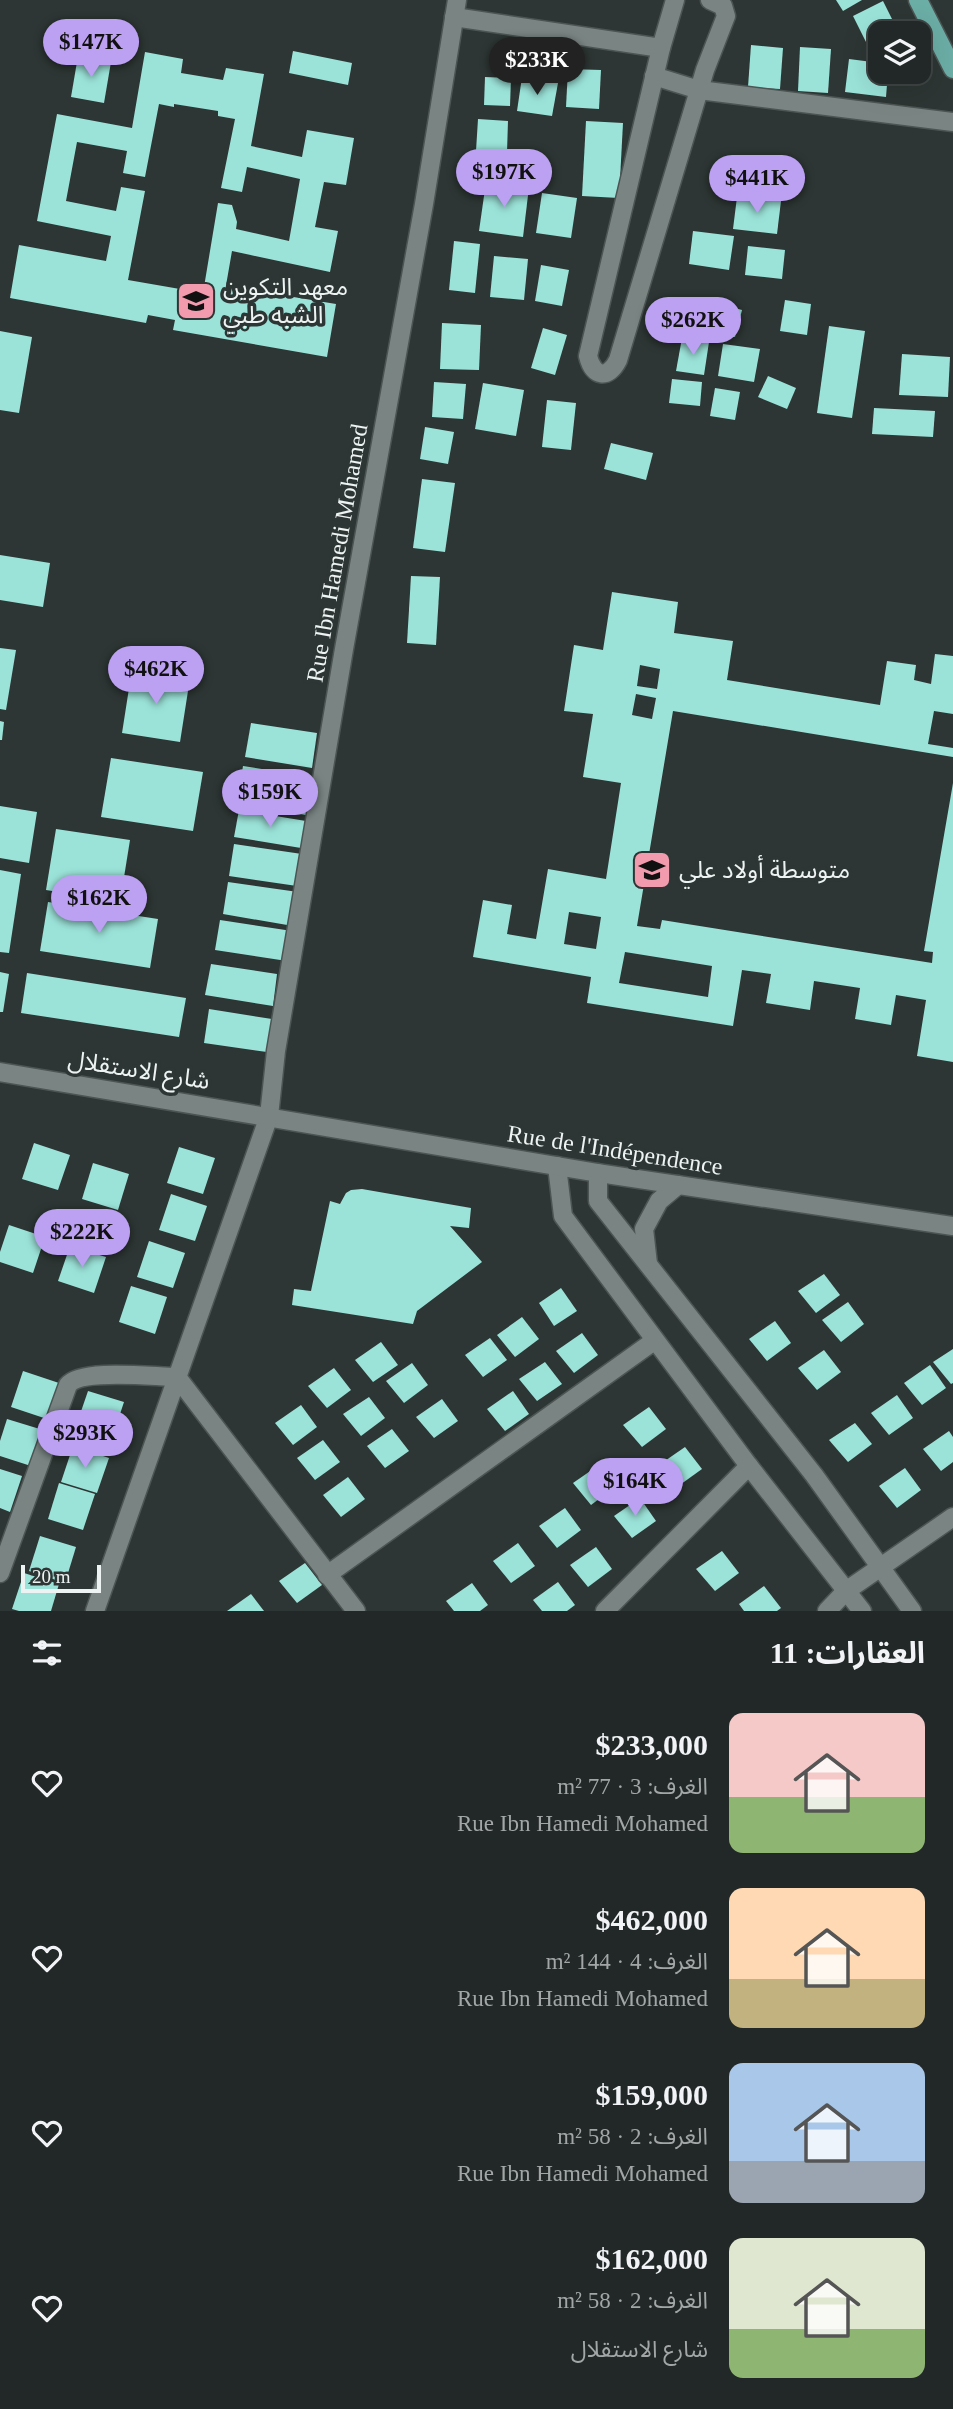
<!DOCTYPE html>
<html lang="ar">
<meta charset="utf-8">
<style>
body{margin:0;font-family:"Times New Roman","Noto Sans Arabic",serif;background:#2a302f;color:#f1f3f6;direction:rtl;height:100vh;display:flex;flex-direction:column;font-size:26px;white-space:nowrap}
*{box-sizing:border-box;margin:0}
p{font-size:23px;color:#a2a6a7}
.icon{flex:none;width:38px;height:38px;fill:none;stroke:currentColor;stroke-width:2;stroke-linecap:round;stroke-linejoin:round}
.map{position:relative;height:1611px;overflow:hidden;direction:ltr}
.drawer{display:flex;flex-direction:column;background:#222827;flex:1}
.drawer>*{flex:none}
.fabs{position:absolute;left:868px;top:21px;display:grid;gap:14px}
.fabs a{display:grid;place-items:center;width:63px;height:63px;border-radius:14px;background:#222827;box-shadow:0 7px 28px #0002,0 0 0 2px #3f4444;font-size:35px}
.scale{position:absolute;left:21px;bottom:18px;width:80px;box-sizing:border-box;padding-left:7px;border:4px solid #edf3f2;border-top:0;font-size:19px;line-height:24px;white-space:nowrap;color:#edf3f2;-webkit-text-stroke:5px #2d3634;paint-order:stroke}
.price{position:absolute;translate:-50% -60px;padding:0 16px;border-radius:24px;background:#bca0f2;color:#111;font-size:23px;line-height:46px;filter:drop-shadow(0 2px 4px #0008)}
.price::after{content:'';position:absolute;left:50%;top:42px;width:21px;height:16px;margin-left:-10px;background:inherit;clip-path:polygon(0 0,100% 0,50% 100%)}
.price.current{background:#222;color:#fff}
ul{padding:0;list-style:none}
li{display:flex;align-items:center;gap:21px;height:175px;padding:0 28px}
li span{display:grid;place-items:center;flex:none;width:196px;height:140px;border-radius:14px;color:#555}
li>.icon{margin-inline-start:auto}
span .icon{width:84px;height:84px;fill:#fffc;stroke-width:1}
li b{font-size:30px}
h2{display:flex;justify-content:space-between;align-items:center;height:84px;padding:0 28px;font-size:30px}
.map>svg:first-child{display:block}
.building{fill:#9be3d9;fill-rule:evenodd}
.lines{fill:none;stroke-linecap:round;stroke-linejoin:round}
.minor-casing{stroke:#4d5554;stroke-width:21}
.tertiary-casing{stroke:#4d5554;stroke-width:21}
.primary-casing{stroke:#4d5554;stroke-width:21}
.minor{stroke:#7a8583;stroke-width:18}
.tertiary{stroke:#7a8583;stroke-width:18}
.primary{stroke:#6baea6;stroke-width:18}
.labels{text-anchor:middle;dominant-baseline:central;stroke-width:7;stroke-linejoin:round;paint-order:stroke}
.poi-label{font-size:24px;fill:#edf3f2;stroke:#2d3634;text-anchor:start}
.street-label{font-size:24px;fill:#edf3f2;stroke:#2d3634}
</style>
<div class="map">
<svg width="953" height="1611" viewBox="0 0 953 1611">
<rect width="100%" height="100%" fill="#2d3634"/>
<g class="building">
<polygon points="836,0 862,0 843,11"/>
<polygon points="883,1 898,31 880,33 880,40 868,46 853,16"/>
<polygon points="751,45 783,48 780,89 748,87"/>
<polygon points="800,47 831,49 828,93 798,91"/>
<polygon points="293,51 352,63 348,85 289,73"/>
<path d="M145,52L183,59L181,73L223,80L226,68L264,74L251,146L302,157L307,130L354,138L346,185L324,182L315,227L338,231L330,272L232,251L224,297L230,298L232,287L336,304L327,357L173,330L175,320L148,315L146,323L10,298L19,245L106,261L111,236L37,221L57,114L132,128ZM159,104L174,107V104L218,111V116L235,119L221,188L242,192L247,167L300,179L289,241L236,229L237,222L232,205L218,203L203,293L128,280L145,191L121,187L116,211L66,201L77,142L127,151L123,173L145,177Z"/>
<polygon points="78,56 111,62 104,103 71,97"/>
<polygon points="849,59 880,63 880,72 888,72 886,97 845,92"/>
<polygon points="568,69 601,70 599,109 566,107"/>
<polygon points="485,77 511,78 510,106 484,105"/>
<polygon points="522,77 558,83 552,116 517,111"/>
<polygon points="478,119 508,121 507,152 476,151"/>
<polygon points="586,121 623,123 619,198 582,196"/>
<polygon points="486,182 529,187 523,237 479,231"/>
<polygon points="542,193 577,198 571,238 536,233"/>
<polygon points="737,197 781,201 777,234 733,229"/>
<polygon points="693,231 734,236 729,270 689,264"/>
<polygon points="454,241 480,244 475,293 449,290"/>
<polygon points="748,246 785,250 782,279 745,275"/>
<polygon points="494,256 528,259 524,300 490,297"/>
<polygon points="541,265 569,270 562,306 535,301"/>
<polygon points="785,300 811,304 807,335 780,331"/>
<polygon points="712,302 742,310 735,337 705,330"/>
<polygon points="442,323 481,325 479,370 440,369"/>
<polygon points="829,326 865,331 852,418 817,413"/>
<polygon points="543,328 567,335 555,375 531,368"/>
<polygon points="0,331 32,337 19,413 0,410"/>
<polygon points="682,338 709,342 704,375 676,371"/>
<polygon points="723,344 760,349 754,382 718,376"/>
<polygon points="902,354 950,357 948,397 899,395"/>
<polygon points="768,376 796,388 787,409 758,397"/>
<polygon points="672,379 702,382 700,406 669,403"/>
<polygon points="434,382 466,384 463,419 432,417"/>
<polygon points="483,383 524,390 516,436 475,429"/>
<polygon points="715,388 740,392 735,420 710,416"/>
<polygon points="547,400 576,403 571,450 542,447"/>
<polygon points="874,408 935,411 933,437 872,434"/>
<polygon points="425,427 454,432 448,464 420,459"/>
<polygon points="611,443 653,453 646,480 604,469"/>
<polygon points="422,479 455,483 445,552 413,548"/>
<polygon points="0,555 50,563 43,607 0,600"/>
<polygon points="411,576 440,577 436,645 407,643"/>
<path d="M612,592L678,602L674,633L733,641L727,680L880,705L887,661L916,665L914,680L931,684L935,654L953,656V714L934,711L928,744L953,748V757L673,711L637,926L660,929L662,920L932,963L933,952L924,951L953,783V1062L917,1056L926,1000L896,995L891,1025L855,1019L860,988L814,981L810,1010L766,1003L771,974L742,970L733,1026L587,1003L591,977L473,957L483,900L512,905L507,934L536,939L548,869L606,879L621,783L583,777L593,714L564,711L574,645L603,650ZM640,665L660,669L657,689L637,686ZM636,694L656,698L652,719L632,715ZM569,912L601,917L596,949L564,944ZM625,952L712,966L708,997L619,983Z"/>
<polygon points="0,648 16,650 6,710 0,709"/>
<polygon points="132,669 190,678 180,742 122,733"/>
<polygon points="0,721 4,722 2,740 0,740"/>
<polygon points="251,723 317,733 312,768 245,757"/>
<polygon points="111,758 203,772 193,831 101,817"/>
<polygon points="243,766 312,777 306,815 237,804"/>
<polygon points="0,806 37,812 29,863 0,858"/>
<polygon points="239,810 306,821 301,848 234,837"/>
<polygon points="56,829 130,840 120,902 46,890"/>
<polygon points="234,844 302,854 297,886 229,876"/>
<polygon points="0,870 21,874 9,953 0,952"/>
<polygon points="228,882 298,892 293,926 223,914"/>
<polygon points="48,902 158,919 150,968 40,951"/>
<polygon points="220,920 292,931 287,961 215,950"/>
<polygon points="211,964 277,974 273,1006 205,995"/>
<polygon points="0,972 9,974 3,1012 0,1012"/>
<polygon points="27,973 186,998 179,1037 21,1013"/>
<polygon points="209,1009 272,1019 267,1052 204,1043"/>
<polygon points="34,1143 70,1155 58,1190 22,1179"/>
<polygon points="179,1147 215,1158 203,1194 167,1183"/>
<polygon points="93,1163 129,1174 118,1210 82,1199"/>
<polygon points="362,1189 471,1208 469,1228 450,1226 482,1262 417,1311 413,1324 292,1305 294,1289 311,1291 330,1201 340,1204 346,1193 351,1190"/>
<polygon points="171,1194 207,1206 195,1241 159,1230"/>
<polygon points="9,1225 45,1237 33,1273 0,1262 0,1252"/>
<polygon points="149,1241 185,1253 173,1288 137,1277"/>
<polygon points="70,1246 106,1257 94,1293 58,1281"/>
<polygon points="824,1274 840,1295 816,1313 798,1291"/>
<polygon points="131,1286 167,1297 155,1334 119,1322"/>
<polygon points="561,1288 577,1311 554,1326 539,1303"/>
<polygon points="848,1302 864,1324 841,1342 822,1320"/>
<polygon points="522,1317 539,1339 515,1357 497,1335"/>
<polygon points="775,1321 791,1343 767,1361 749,1339"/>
<polygon points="582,1333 598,1355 574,1373 556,1351"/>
<polygon points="490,1338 507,1360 483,1377 465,1355"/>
<polygon points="381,1342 398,1365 373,1382 355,1360"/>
<polygon points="953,1349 953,1383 951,1384 933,1362"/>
<polygon points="824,1350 841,1372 817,1390 798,1368"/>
<polygon points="545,1362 562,1384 537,1401 519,1379"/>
<polygon points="412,1363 428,1385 404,1403 386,1381"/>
<polygon points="930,1365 946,1388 922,1405 904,1383"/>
<polygon points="334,1368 351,1390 327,1408 308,1386"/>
<polygon points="23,1371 59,1383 47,1419 11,1407"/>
<polygon points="88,1391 124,1402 112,1438 76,1426"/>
<polygon points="513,1391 529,1414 505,1431 487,1409"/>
<polygon points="897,1395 913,1418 889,1435 871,1413"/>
<polygon points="369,1397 385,1418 361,1436 343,1414"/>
<polygon points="442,1399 458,1421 434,1438 416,1417"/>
<polygon points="301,1405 317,1427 293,1445 275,1423"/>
<polygon points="649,1407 666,1429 642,1447 623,1425"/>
<polygon points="7,1419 43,1430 31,1466 0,1456 0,1441"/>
<polygon points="855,1423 872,1444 848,1462 829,1440"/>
<polygon points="392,1429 409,1451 385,1468 367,1446"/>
<polygon points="949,1431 953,1437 953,1462 941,1471 923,1449"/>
<polygon points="323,1440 340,1462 315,1480 297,1458"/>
<polygon points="73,1446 109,1458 97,1493 61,1482"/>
<polygon points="685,1447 702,1469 677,1487 659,1465"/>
<polygon points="599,1465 615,1487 591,1505 573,1483"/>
<polygon points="905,1468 921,1490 897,1508 879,1486"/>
<polygon points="0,1469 22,1476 10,1512 0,1508"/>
<polygon points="348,1477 365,1499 341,1517 323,1495"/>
<polygon points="59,1483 95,1494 83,1530 48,1519"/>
<polygon points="640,1498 656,1521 632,1538 614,1516"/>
<polygon points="565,1508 581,1530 557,1548 539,1526"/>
<polygon points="40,1536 76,1547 65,1583 29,1571"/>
<polygon points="518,1543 535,1566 511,1583 493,1561"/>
<polygon points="596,1547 612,1569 588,1587 570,1565"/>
<polygon points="722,1551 739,1573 715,1591 696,1569"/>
<polygon points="305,1563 322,1585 297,1603 279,1581"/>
<polygon points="24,1573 59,1584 51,1611 19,1611 12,1609"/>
<polygon points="558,1582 575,1605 567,1611 542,1611 533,1600"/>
<polygon points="472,1583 488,1605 480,1611 454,1611 446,1601"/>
<polygon points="764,1586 781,1608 777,1611 744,1611 739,1604"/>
<polygon points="251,1594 264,1611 227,1611"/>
</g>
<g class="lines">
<g class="minor-casing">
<g id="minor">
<path d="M675,0L661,48L588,356C593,377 608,380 618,360L705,70L726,16L723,6L710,0"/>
<polyline points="454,17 661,48"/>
<polyline points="654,76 699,90 953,122"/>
<polyline points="269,1116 276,1051 344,649 424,204 457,0"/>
<polyline points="557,1166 563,1216 749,1466 862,1611"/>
<polyline points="598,1173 598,1201 814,1475 912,1611"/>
<polyline points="648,1264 644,1229 659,1201 678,1185"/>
<path d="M0,1573L68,1385C81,1368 154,1377 177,1377L356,1611"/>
<polyline points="327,1575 654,1341"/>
<polyline points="605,1611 749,1466"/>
<polyline points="827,1611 846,1591 953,1517"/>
</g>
</g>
<g class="tertiary-casing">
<g id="tertiary">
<polyline points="0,1072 598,1173 953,1226"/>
<polyline points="95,1611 269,1116"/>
</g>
</g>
<g class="primary-casing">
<polyline id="primary" points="918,0 953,69"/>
</g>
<use href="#minor" class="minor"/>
<use href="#tertiary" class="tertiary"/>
<use href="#primary" class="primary"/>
</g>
<defs>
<g id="university-square" transform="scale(2.0125)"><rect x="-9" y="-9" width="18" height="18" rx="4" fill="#f29aae" stroke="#2d3634"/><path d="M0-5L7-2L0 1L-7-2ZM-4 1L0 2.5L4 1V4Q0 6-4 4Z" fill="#111"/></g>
<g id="school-square" transform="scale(2.0125)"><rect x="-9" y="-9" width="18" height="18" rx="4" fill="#f29aae" stroke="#2d3634"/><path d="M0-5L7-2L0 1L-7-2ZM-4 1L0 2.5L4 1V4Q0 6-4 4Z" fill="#111"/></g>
</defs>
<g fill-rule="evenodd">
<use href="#university-square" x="196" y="301"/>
<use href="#school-square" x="652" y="870"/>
</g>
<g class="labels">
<g class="poi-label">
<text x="223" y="287">معهد التكوين<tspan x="223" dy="28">الشبه طبي</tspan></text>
<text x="679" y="870">متوسطة أولاد علي</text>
</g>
<g class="street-label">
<text transform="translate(337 553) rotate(-80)">Rue Ibn Hamedi Mohamed</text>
<text transform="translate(139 1070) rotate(9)">شارع الاستقلال</text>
<text transform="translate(615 1150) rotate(9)">Rue de l'Indépendence</text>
</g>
</g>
</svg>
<div class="fabs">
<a><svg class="icon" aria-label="layers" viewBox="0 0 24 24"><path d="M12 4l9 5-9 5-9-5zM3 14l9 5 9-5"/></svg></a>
</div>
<div class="scale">20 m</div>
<b class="price" style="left:91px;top:79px">$147K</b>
<b class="price current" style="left:537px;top:97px">$233K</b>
<b class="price" style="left:504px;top:209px">$197K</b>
<b class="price" style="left:757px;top:215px">$441K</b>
<b class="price" style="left:693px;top:357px">$262K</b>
<b class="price" style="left:156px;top:706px">$462K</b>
<b class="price" style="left:270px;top:829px">$159K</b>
<b class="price" style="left:99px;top:935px">$162K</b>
<b class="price" style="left:82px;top:1269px">$222K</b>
<b class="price" style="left:85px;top:1470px">$293K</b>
<b class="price" style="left:635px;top:1518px">$164K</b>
</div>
<section class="drawer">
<h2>العقارات: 11<svg class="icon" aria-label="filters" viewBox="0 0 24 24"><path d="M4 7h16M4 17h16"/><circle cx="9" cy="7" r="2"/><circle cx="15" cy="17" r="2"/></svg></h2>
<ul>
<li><span style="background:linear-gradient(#f6c9c9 60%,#8fb573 0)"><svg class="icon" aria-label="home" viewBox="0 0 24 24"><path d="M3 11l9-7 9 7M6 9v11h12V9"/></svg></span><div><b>$233,000</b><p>الغرف: 3 · 77 m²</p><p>Rue Ibn Hamedi Mohamed</p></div><svg class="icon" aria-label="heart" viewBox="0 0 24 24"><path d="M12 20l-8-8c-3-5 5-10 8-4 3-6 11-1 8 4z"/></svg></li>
<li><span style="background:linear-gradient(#ffd9b3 65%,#c2b280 0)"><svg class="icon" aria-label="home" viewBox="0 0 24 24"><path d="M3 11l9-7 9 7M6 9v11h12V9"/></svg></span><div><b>$462,000</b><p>الغرف: 4 · 144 m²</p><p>Rue Ibn Hamedi Mohamed</p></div><svg class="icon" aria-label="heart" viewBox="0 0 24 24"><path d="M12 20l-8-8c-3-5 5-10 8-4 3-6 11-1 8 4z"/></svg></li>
<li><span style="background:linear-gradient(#a9c7e8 70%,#9aa5b1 0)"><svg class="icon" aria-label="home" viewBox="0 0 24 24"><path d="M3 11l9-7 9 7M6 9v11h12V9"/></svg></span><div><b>$159,000</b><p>الغرف: 2 · 58 m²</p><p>Rue Ibn Hamedi Mohamed</p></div><svg class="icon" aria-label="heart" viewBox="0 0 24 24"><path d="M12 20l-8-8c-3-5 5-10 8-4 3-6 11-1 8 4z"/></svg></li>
<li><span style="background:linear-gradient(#dfe7d0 65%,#8fb573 0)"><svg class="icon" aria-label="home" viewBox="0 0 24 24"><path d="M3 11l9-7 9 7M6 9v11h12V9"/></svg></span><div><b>$162,000</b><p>الغرف: 2 · 58 m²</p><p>شارع الاستقلال</p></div><svg class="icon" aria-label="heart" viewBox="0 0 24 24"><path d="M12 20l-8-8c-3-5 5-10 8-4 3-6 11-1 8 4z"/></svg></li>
</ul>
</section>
